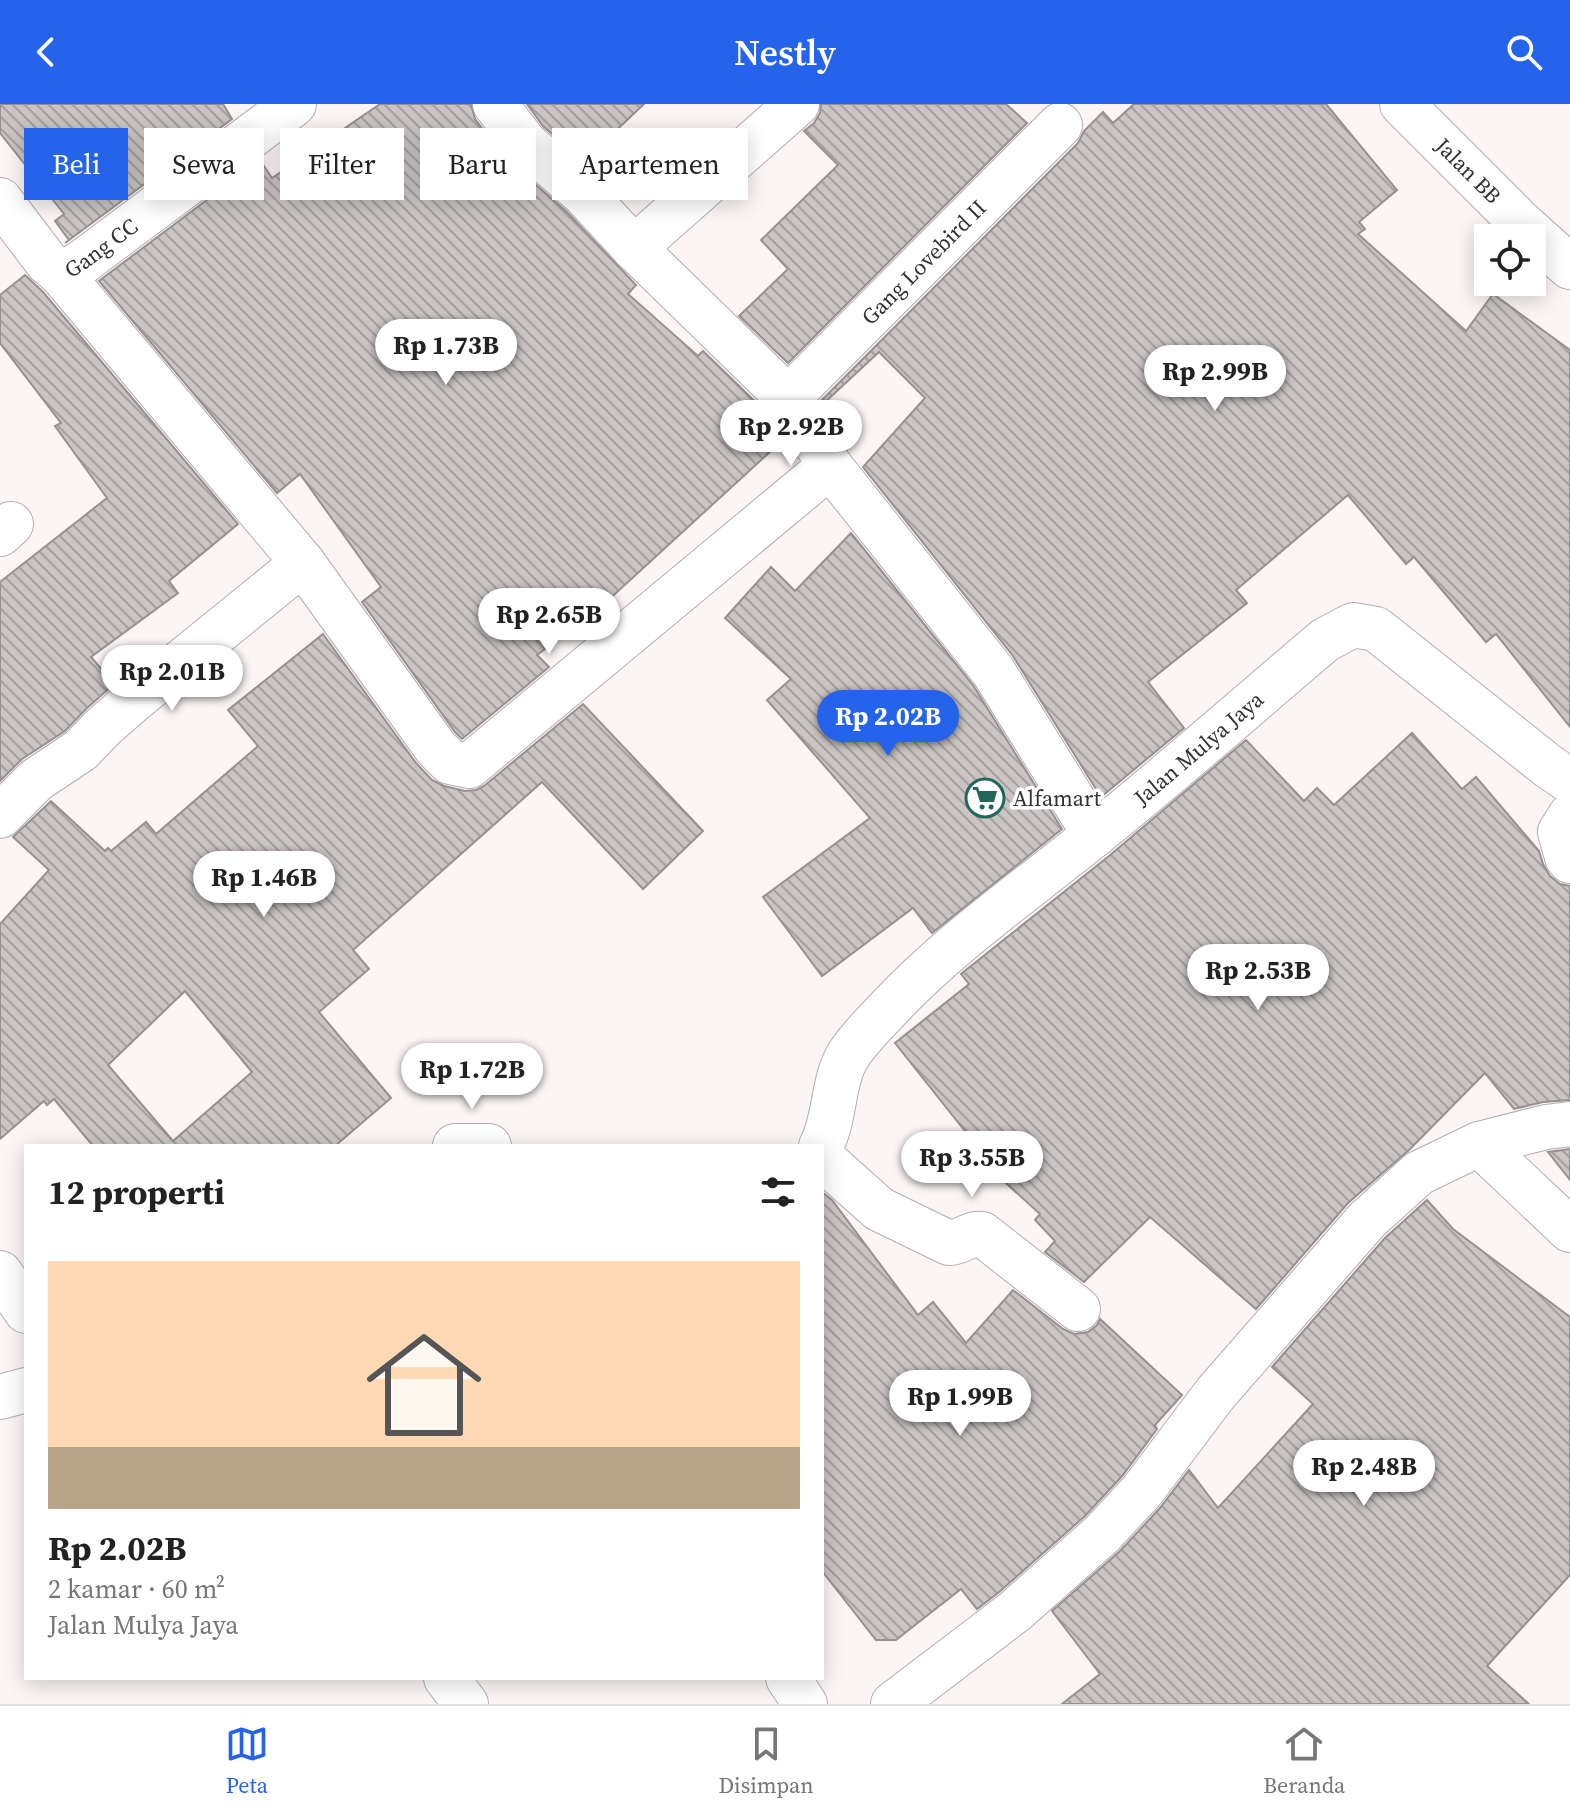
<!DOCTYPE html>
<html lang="id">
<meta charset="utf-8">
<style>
body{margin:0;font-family:"Source Serif 4",serif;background:#f2f2f2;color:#222;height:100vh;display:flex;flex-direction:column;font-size:30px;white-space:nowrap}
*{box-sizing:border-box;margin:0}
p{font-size:26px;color:#767676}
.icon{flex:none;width:44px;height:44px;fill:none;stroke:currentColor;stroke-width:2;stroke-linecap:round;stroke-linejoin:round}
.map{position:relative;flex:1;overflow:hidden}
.sheet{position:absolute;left:24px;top:1040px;width:800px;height:536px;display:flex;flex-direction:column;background:#fff;border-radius:0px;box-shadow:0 4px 20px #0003}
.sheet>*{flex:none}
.banner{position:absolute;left:24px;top:24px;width:800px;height:72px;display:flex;gap:16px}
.tools{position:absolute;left:1474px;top:120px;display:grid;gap:16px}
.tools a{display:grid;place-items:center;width:72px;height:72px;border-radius:0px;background:#fff;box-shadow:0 4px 20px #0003;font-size:40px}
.price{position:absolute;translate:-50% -68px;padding:0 18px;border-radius:28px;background:#fff;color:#222;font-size:26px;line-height:52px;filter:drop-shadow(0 2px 4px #0008)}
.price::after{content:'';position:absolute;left:50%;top:48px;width:24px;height:18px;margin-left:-12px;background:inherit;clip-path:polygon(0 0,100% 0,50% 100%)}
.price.current{background:#2563eb;color:#fff}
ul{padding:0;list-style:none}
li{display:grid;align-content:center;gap:16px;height:424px;padding:0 24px}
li+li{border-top:2px solid #e0e0e0}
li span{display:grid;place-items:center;height:248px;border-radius:0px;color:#555}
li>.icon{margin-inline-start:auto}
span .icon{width:144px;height:144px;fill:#fffc;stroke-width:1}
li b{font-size:34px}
h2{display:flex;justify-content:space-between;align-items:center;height:96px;padding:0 24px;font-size:34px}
.pill{padding:0 28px;border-radius:0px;background:#fff;box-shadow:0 4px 20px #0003;font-size:28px;line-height:72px}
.pill.current{background:#2563eb;color:#fff}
header{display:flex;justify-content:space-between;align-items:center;height:104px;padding:0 24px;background:#2563eb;color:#fff;font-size:36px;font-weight:600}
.dock{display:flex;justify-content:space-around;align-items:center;height:112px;border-top:2px solid #e0e0e0;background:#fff;font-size:22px;color:#767676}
.dock a{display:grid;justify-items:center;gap:4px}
.dock .current{color:#2563eb}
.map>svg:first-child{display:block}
.building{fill:url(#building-back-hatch);stroke:#969090;stroke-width:2;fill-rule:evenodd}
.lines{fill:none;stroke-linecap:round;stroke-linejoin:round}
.minor-casing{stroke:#b3aead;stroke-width:46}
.tertiary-casing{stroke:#b3aead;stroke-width:46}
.minor{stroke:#fff;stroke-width:44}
.tertiary{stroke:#fff;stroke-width:44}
.labels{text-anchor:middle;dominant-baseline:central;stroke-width:7;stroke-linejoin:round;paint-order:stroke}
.street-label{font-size:22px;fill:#343231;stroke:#fff}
.poi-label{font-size:22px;fill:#343231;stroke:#fff;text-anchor:start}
</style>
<header><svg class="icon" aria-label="back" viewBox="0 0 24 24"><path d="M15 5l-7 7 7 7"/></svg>Nestly<svg class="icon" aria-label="search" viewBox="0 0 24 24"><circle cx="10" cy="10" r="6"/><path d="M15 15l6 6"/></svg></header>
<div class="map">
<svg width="1570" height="1600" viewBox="0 0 1570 1600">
<defs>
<pattern id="building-back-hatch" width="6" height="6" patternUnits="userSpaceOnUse" patternTransform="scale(2)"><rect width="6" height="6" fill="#cac4c4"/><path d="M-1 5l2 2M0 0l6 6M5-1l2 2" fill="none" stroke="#a5a0a0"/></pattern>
</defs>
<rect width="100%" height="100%" fill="#fbf5f5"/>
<g class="building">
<polygon points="0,0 223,0 232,15 65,139 69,136 55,117 64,110 0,29"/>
<polygon points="380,0 471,0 475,15 505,54 566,107 636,181 628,190 698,252 703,247 768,310 784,335 604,500 537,551 549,563 462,635 455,628 362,498 381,483 300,370 277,389 99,177 260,56 272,74"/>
<polygon points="527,0 644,0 584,57 543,22"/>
<polygon points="821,0 1006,0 1027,19 788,259 739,212 788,165 761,136 838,61 804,27 814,19 820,9"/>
<polygon points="1134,0 1326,0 1397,86 1359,118 1365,125 1358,130 1466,227 1493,190 1570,246 1570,623 1496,530 1486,538 1414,453 1406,460 1348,391 1236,486 1247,499 1148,578 1184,624 1101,693 1013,552 863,363 925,294 879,248 822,301 820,298 1078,39 1084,27 1103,8 1113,19"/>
<polygon points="25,171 43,188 238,420 169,477 178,489 91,553 114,580 86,605 65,627 22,655 0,677 0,478 107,394 55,322 61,319 0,239 0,191"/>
<polygon points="851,429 973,581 1062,725 932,829 913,804 822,872 763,793 870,714 767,596 791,575 725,514 771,463 795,487"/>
<path d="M323,530L416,659L432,676L444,682L465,687L476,686L484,682L583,600L703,727L643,785L542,678L353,846L369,865L319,908L391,994L335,1042H93L54,995L47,1001L44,997L0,1035V820L49,766L13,733L51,697L105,747L108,744L111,747L146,718L156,730L258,642L228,606ZM185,887L252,968L173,1037L108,961Z"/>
<polygon points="1412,629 1462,685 1476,673 1539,747 1543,760 1550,772 1560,780 1570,782 1570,996 1543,998 1514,1005 1485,969 1409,1046 1348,1099 1256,1205 1150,1113 1084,1178 1045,1148 1055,1137 1035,1116 1040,1110 966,1043 972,1036 895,939 969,880 961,870 1109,752 1246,636 1304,697 1317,684 1334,701"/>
<polygon points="1570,1045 1570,1076 1548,1048"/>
<polygon points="822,1088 832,1096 918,1211 933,1198 966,1239 1013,1186 1063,1225 1074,1230 1088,1228 1097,1221 1100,1215 1182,1291 1155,1321 1157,1325 1123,1371 1085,1412 998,1489 977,1505 961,1485 896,1536 876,1536 822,1467"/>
<polygon points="1427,1096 1453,1125 1570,1213 1570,1471 1487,1562 1529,1600 1062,1600 1100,1570 1052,1507 1120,1447 1160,1404 1189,1366 1218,1404 1313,1300 1272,1263 1385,1134"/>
</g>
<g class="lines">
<g class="minor-casing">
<g id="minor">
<polyline points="495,0 525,39 583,89 634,144 788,294 830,362 993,567 1095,731"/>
<path id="s1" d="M1402,0L1522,120L1570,163"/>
<path id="s2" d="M0,96L47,158L61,170L81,159L294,0"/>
<polyline points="634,144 797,0"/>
<polyline points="61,170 303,459 436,644 450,658 469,662 830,362"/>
<path id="s3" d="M788,294L1060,21"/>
<polyline points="0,430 11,420"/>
<polyline points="0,712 36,676 81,646 102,624 134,596 303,459"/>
<polyline points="1570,712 1560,728 1567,753 1570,757"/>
<polyline points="1479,1040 1570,1126"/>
<path d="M822,1054L879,1105L949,1139C962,1139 969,1128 982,1130L1078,1205"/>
<polyline points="0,1169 26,1207"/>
<polyline points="446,1574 466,1600"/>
<polyline points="788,1574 805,1600"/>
<polyline points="893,1600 1014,1508 1102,1430 1142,1387 1215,1290 1367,1116 1419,1069 1479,1040 1546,1023 1570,1020"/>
</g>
</g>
<g class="tertiary-casing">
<g id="tertiary">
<polyline points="455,1042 489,1042"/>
<path id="s4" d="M821,1042C836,1014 832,976 849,950C860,933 876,918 889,904C950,839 1024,788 1093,732C1172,669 1248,601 1325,536L1353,521L1376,525L1548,662L1570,677"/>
<polyline points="0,1293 26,1286"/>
</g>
</g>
<use href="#minor" class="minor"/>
<use href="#tertiary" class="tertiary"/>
</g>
<defs>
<g id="supermarket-ring" transform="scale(2)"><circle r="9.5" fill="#fff" stroke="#21675a" stroke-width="1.5"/><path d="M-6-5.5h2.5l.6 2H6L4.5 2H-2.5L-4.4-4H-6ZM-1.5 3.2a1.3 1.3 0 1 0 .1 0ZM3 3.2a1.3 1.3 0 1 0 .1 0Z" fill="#21675a"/></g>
</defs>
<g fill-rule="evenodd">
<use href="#supermarket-ring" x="985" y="694"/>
</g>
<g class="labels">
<g class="street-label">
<text stroke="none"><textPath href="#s1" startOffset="94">Jalan BB</textPath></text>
<text stroke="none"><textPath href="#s2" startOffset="144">Gang CC</textPath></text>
<text stroke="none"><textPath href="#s3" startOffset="192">Gang Lovebird II</textPath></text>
<text stroke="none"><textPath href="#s4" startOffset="562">Jalan Mulya Jaya</textPath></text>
</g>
<g class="poi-label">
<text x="1013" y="694">Alfamart</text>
</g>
</g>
</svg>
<div class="tools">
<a><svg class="icon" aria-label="locate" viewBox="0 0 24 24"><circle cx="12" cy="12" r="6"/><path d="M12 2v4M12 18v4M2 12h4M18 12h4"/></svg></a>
</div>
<b class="price" style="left:446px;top:283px">Rp 1.73B</b>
<b class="price" style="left:1215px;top:309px">Rp 2.99B</b>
<b class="price" style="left:791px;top:364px">Rp 2.92B</b>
<b class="price" style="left:549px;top:552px">Rp 2.65B</b>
<b class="price" style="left:172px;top:609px">Rp 2.01B</b>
<b class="price current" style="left:888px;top:654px">Rp 2.02B</b>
<b class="price" style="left:264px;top:815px">Rp 1.46B</b>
<b class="price" style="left:1258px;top:908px">Rp 2.53B</b>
<b class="price" style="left:472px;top:1007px">Rp 1.72B</b>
<b class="price" style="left:972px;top:1095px">Rp 3.55B</b>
<b class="price" style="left:960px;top:1334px">Rp 1.99B</b>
<b class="price" style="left:1364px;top:1404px">Rp 2.48B</b>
<div class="banner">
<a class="pill current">Beli</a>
<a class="pill">Sewa</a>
<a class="pill">Filter</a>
<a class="pill">Baru</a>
<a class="pill">Apartemen</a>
</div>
<section class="sheet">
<h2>12 properti<svg class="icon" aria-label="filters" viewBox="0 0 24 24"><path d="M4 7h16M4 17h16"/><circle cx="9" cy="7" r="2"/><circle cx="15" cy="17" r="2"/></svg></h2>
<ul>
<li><span style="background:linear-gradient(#ffd9b3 75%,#b9a48a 0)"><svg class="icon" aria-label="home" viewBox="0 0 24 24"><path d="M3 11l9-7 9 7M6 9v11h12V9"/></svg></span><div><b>Rp 2.02B</b><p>2 kamar · 60 m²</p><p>Jalan Mulya Jaya</p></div></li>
</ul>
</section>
</div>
<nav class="dock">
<a class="current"><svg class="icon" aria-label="map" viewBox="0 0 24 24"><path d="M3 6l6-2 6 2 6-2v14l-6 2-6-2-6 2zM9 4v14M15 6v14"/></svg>Peta</a>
<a><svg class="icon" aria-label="saved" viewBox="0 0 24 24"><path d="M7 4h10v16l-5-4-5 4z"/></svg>Disimpan</a>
<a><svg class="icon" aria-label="home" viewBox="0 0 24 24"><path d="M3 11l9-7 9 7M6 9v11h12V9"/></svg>Beranda</a>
</nav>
